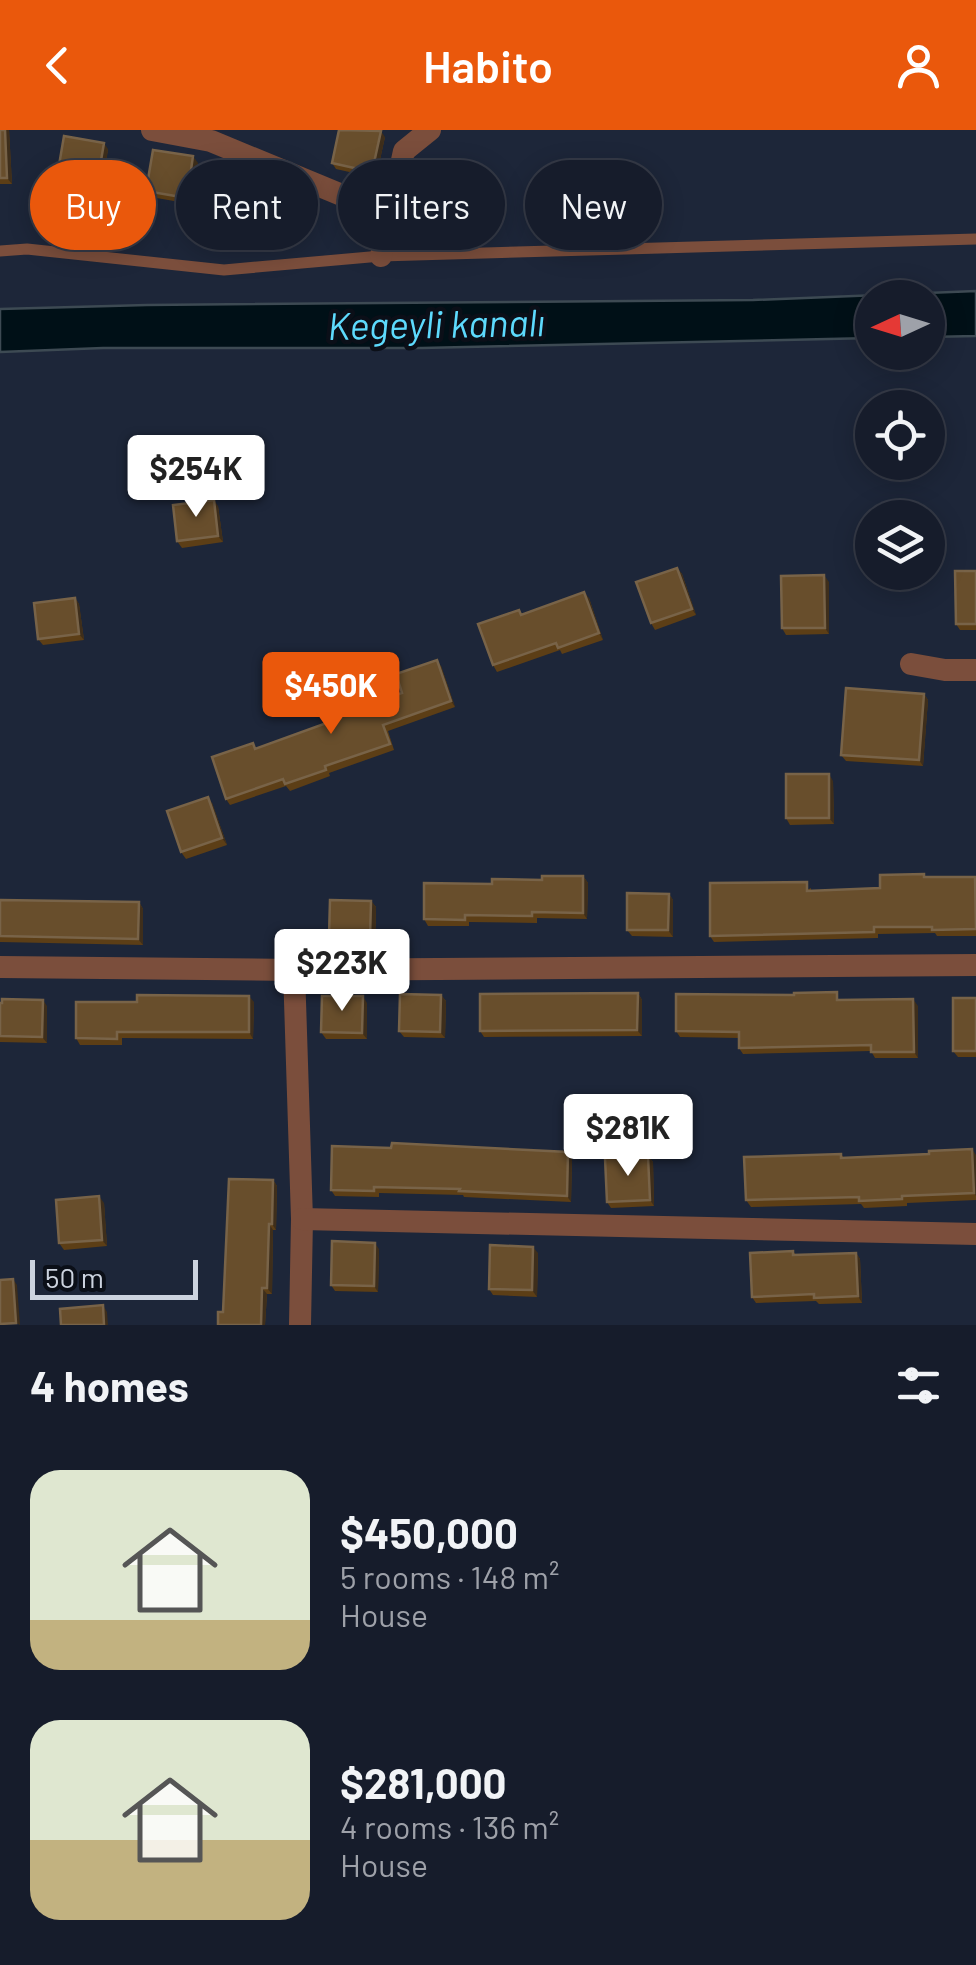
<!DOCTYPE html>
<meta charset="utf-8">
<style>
body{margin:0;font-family:Barlow,sans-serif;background:#1f2533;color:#f1f3f6;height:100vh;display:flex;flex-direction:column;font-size:38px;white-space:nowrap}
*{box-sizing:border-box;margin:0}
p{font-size:32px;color:#9ea1a9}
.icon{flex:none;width:55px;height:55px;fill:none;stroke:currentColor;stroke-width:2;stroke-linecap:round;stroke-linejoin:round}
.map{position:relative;height:1195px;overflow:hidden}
.panel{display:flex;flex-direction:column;background:#161c2b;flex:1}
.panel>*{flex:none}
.guide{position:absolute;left:30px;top:30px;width:918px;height:90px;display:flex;gap:20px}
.needle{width:65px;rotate:266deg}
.controls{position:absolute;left:855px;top:150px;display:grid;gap:20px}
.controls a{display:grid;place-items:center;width:90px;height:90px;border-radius:50%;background:#161c2b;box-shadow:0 5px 25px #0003,0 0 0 2px #353a47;font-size:50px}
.scale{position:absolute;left:30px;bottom:25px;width:168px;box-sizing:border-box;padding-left:10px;border:5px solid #ccd3df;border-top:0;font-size:28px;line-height:35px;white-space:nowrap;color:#ccd3df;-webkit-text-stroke:8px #0b0f18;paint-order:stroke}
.price{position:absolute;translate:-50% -85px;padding:0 22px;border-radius:10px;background:#fff;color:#222;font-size:32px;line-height:65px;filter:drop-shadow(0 2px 5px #0008)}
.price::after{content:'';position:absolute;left:50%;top:60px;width:30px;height:22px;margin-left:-15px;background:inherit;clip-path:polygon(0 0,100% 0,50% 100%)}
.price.selected{background:#ea580c;color:#fff}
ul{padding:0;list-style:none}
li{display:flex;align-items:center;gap:30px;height:250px;padding:0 30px}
li span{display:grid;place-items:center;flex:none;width:280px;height:200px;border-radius:30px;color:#555}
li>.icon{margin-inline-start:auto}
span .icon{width:120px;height:120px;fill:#fffc;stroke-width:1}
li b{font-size:42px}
h2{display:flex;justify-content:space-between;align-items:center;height:120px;padding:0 30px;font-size:42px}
.tag{padding:0 35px;border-radius:45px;background:#161c2b;box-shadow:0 5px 25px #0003,0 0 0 2px #353a47;font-size:35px;line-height:90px}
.tag.selected{background:#ea580c;color:#fff}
header{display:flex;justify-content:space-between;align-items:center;height:130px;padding:0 30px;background:#ea580c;color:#fff;font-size:45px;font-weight:600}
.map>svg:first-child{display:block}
.water{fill:#001017;stroke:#3d4a53;stroke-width:2.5}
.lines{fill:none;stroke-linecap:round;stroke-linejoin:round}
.service{stroke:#7b4e3c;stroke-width:11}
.minor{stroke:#7b4e3c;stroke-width:22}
.wall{fill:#5c3e16}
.shaded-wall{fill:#3e2e1b}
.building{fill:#684e2c;stroke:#786348;stroke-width:2.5}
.labels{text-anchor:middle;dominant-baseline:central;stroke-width:9;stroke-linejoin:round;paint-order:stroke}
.water-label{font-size:38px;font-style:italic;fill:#5ddafd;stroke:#0b0f18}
</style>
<header><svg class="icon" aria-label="back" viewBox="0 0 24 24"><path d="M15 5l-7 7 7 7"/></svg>Habito<svg class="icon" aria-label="person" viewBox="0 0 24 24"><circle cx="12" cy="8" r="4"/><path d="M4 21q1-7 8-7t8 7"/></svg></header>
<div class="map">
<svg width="976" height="1195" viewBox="0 0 976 1195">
<rect width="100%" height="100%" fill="#1d2639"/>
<polygon class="water" points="976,161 976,206 928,207 928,168 872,168 872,208 422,218 103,218 0,222 0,179 147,175 753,170"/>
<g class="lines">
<polyline class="service" points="0,121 27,119 224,140 381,126 976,109"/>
<g class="minor">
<polyline points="152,0 211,11 390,85"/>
<polyline points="381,126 404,21 430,0"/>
<polyline points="911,534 945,540 976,540"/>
<polyline points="0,837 294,840 976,835"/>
<polyline points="294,840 302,1089 300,1195"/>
<polyline points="302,1089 976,1104"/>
</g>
</g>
<g class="wall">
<polygon points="0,0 9,0 12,54 0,54"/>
<polygon points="385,7 376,48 336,39 332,33"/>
<polygon points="108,19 102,60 61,54 57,47"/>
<polygon points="198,33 191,74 151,67 146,61"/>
<polygon points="218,376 223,412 182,418 177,411"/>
<polygon points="677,438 682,444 696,485 655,500 651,493"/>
<polygon points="976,441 976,500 960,500 956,494"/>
<polygon points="829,452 829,504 786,505 782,498"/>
<polygon points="75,468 79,474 84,510 43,515 38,509"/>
<polygon points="589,468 603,510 562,524 560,520 497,542 493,535 519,480 522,484"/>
<polygon points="441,536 455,577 388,601 394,620 329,643 330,646 290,661 286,656 230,675 226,669 253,613 256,618 335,590 402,563"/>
<polygon points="924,564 928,570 923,636 846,631 841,625"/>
<polygon points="833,651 834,694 790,695 786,688"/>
<polygon points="212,673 227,715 186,729 181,722"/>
<polygon points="583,746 588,753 587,789 537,788 537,793 469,792 469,796 428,796 424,789 492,754"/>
<polygon points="925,747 976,748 976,806 937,806 935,803 878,804 878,808 714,812 710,806 811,758 811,761 880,758"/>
<polygon points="669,764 673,770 673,807 632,806 627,800"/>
<polygon points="0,770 139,772 143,779 143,815 0,812"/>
<polygon points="371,771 376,777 375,814 334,813 329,807"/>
<polygon points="638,863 642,870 642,906 484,907 480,901"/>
<polygon points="441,865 446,871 445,908 404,907 399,901"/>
<polygon points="976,868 976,927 958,927 953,921"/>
<polygon points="842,870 918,876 918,928 875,928 871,921 743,924 739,918 739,908 680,907 676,901"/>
<polygon points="137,872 254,872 253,909 122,908 122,915 80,915 76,908"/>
<polygon points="0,873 47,876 47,913 0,912"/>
<polygon points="367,873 367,909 326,909 321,902"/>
<polygon points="568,1022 572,1029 571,1072 464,1067 463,1065 379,1063 379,1067 335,1066 331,1060"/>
<polygon points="841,1024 844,1028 976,1025 976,1070 907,1073 907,1076 864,1078 861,1074 751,1077 746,1070"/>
<polygon points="648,1026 653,1032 654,1076 611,1078 607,1072"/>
<polygon points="273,1050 277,1056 276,1100 273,1100 272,1164 267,1164 265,1195 218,1195"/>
<polygon points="104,1073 107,1116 64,1120 59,1113"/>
<polygon points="379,1119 378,1162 335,1161 331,1155"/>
<polygon points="793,1121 796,1125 856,1123 860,1129 862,1173 819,1174 816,1171 756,1173 752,1167"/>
<polygon points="538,1123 537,1167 493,1165 489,1159"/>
</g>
<g class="shaded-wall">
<polygon points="5,0 9,0 12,54 7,48"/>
<polygon points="381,1 385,7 376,48 372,42"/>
<polygon points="104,13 108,19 102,60 97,54"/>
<polygon points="193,26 198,33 191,74 187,68"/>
<polygon points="214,370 218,376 223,412 218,406"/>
<polygon points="677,438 682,444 696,485 692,479"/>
<polygon points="824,445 829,452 829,504 825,498"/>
<polygon points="584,462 589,468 603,510 599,503"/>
<polygon points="75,468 79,474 84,510 79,504"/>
<polygon points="437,530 441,536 455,577 451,571"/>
<polygon points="924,564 928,570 923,636 919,630"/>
<polygon points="829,644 833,651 834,694 829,688"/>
<polygon points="208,667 212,673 227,715 222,708"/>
<polygon points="583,746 588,753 587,789 583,783"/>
<polygon points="669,764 673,770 673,807 668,800"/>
<polygon points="371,771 376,777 375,814 370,808"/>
<polygon points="139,772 143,779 143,815 138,809"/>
<polygon points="638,863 642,870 642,906 637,900"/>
<polygon points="441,865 446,871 445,908 440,902"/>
<polygon points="249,866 254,872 253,909 249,902"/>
<polygon points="363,866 367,873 367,909 362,903"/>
<polygon points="913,869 918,876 918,928 914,922"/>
<polygon points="43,870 47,876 47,913 42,907"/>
<polygon points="972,1019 976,1025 976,1066 974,1063"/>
<polygon points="568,1022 572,1029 571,1072 567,1066"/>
<polygon points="648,1026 653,1032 654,1076 650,1070"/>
<polygon points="273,1050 277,1056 276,1100 272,1094"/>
<polygon points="99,1066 104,1073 107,1116 102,1110"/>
<polygon points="269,1094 273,1100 272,1164 267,1158"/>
<polygon points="375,1113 379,1119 378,1162 374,1156"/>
<polygon points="533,1117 538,1123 537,1167 532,1160"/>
<polygon points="856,1123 860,1129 862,1173 858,1166"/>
<polygon points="13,1149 17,1155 20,1195 16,1193"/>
<polygon points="262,1158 267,1164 265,1195 261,1195"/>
<polygon points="103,1175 107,1182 108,1195 104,1195"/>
</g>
<g class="building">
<polygon points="0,0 5,0 7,48 0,48"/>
<polygon points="339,0 381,1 372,42 332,33"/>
<polygon points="64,6 104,13 97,54 57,47"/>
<polygon points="153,20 193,26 187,68 146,61"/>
<polygon points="214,370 218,406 177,411 173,375"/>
<polygon points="677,438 692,479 651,493 636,452"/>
<polygon points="955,441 976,441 976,494 956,494"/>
<polygon points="824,445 825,498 782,498 781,446"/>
<polygon points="584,462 599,503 558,518 556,513 493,535 478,494 519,480 521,485"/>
<polygon points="75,468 79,504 38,509 34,473"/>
<polygon points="437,530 451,571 383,595 390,614 325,636 326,640 285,654 283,649 226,669 212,627 253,613 255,619 335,590 334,587 402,563 396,544"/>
<polygon points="846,558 924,564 919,630 841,625"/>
<rect x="786" y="644" width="43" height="44"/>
<polygon points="208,667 222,708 181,722 167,681"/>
<polygon points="924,744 924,747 975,747 976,799 932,800 932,797 874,797 874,802 710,806 710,753 807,752 807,761 880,758 880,745"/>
<polygon points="542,746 583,746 583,783 532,782 532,786 465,785 465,790 424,789 424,753 492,754 492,749 542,750"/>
<polygon points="627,763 669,764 668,800 627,800"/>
<polygon points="0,770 139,772 138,809 0,806"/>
<polygon points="330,770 371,771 370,808 329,807"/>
<polygon points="837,862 837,870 913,869 914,922 871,922 871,915 739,918 739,902 676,901 676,864 794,865 794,863"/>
<polygon points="638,863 637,900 480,901 480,864"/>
<polygon points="400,864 441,865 440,902 399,901"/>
<polygon points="137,865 249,866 249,902 117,902 117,909 76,908 76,872 137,872"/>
<polygon points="322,866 363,866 362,903 321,902"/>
<rect x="953" y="868" width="23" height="53"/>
<polygon points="2,869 43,870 42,907 0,906 0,873 2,873"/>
<polygon points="392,1013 568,1022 567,1066 459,1061 460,1059 374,1057 374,1061 331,1060 332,1016 391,1018"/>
<polygon points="972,1019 974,1063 902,1066 902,1069 859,1071 859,1067 746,1070 744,1027 841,1024 841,1028 929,1024 929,1021"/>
<polygon points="648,1026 650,1070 607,1072 605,1028"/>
<polygon points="229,1049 273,1050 272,1094 269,1094 267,1158 262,1158 261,1195 218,1195 218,1182 223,1182"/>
<polygon points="99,1066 102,1110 59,1113 56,1070"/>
<polygon points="332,1111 375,1113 374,1156 331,1155"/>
<polygon points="490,1115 533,1117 532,1160 489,1159"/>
<polygon points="793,1121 793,1125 856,1123 858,1166 814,1168 814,1164 752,1167 750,1123"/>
<polygon points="13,1149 16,1193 0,1194 0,1150"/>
<polygon points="103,1175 104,1195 61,1195 60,1179"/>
</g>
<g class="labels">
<g class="water-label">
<text transform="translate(436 193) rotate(-1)">Kegeyli kanalı</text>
</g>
</g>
</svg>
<div class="controls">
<a><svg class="needle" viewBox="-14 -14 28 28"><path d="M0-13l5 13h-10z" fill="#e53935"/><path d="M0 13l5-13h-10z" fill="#9ea1a9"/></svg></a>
<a><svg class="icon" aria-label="locate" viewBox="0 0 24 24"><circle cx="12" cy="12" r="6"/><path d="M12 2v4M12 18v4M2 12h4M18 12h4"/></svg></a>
<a><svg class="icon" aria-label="layers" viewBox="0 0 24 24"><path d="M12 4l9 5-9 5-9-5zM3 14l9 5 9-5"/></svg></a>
</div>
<div class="scale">50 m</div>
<b class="price" style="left:196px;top:390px">$254K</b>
<b class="price selected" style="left:331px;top:607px">$450K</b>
<b class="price" style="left:342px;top:884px">$223K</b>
<b class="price" style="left:628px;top:1049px">$281K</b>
<div class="guide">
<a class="tag selected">Buy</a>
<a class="tag">Rent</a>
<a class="tag">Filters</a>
<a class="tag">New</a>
</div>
</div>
<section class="panel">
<h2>4 homes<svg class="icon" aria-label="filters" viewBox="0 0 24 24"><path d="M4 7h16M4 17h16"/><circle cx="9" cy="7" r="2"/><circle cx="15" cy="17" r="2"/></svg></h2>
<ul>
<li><span style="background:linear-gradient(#dfe7d0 75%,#c2b280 0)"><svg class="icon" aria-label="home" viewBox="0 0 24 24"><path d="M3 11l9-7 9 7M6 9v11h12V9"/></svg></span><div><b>$450,000</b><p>5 rooms · 148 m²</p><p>House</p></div></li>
<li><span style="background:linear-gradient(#dfe7d0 60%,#c2b280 0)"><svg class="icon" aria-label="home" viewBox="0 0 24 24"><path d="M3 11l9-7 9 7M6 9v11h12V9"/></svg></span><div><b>$281,000</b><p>4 rooms · 136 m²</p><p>House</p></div></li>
</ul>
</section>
